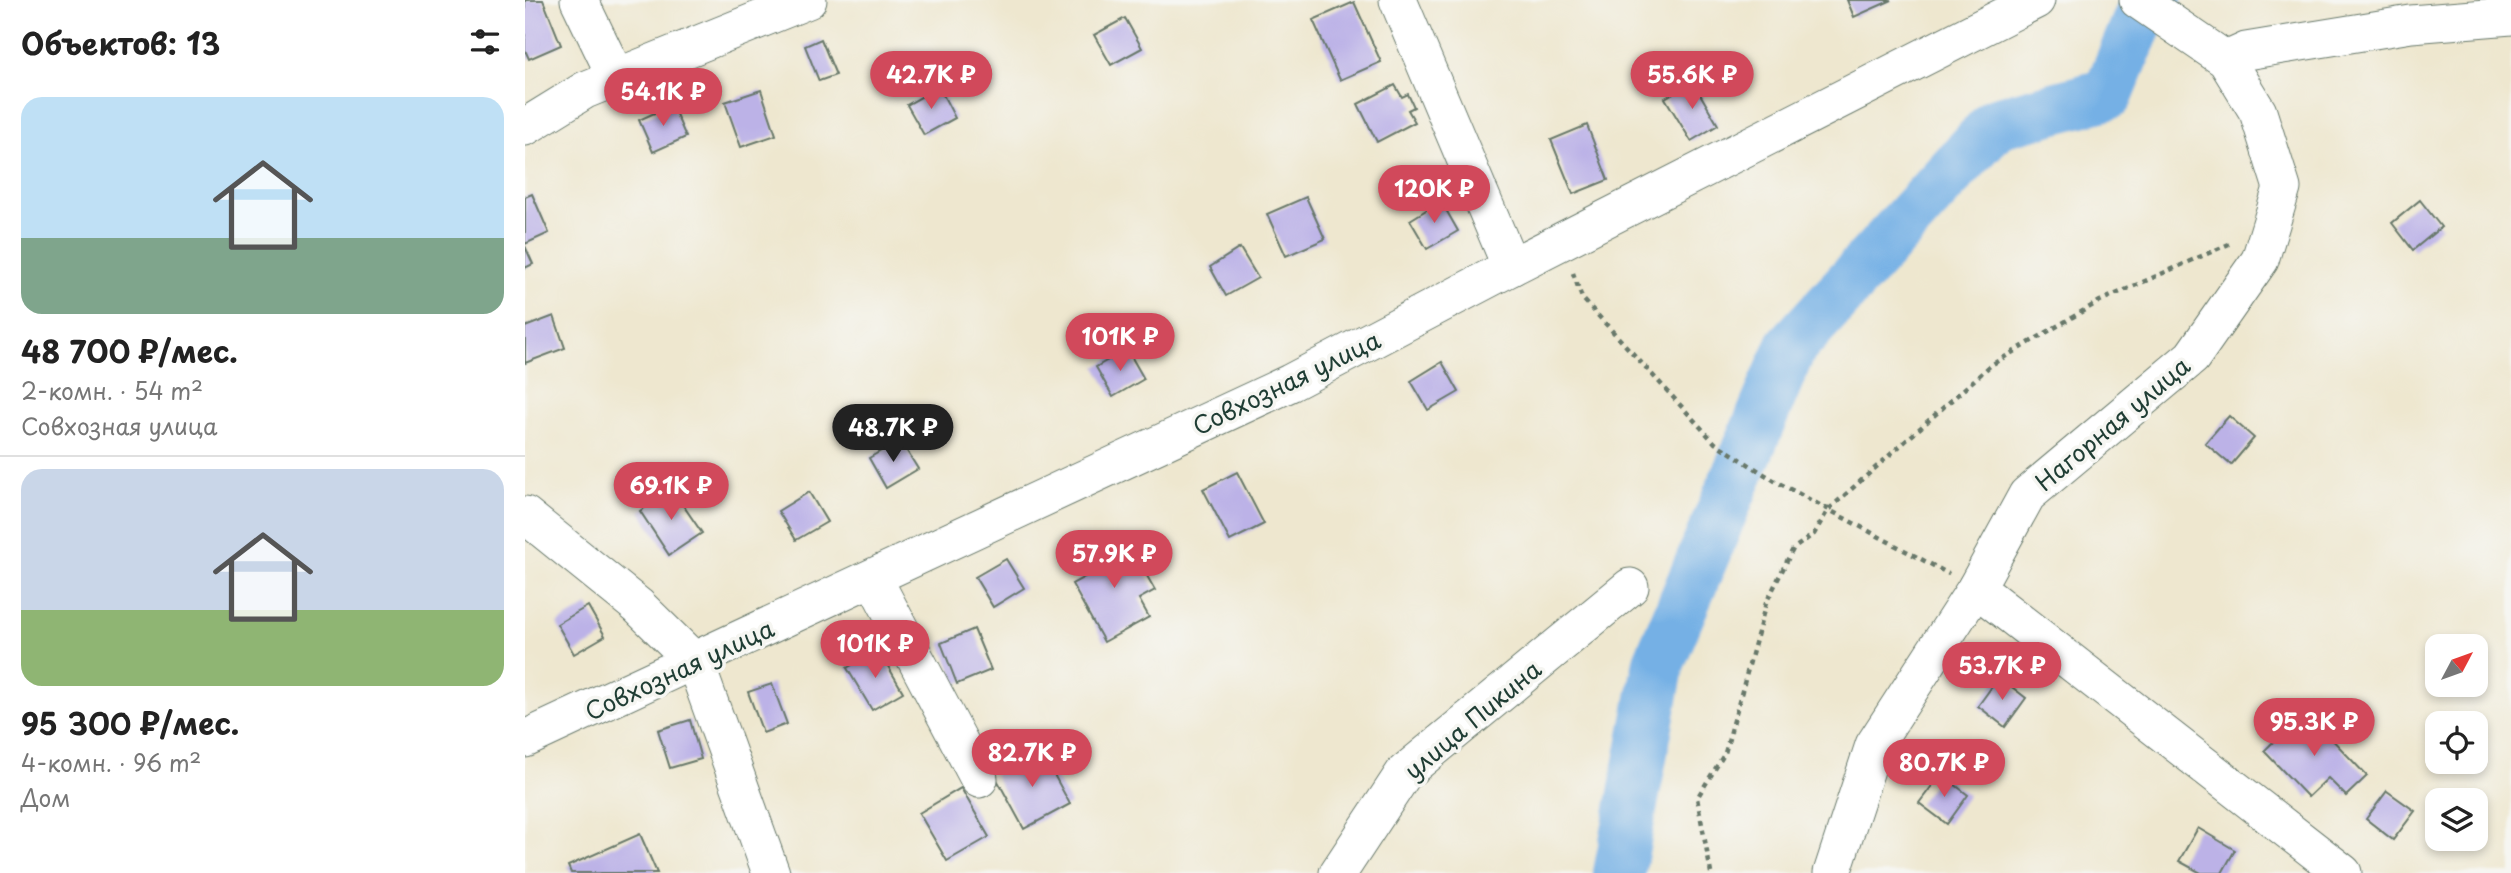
<!DOCTYPE html>
<html lang="ru">
<meta charset="utf-8">
<style>
body{margin:0;font-family:"Playpen Sans",sans-serif;background:#f6f6f6;color:#222;height:100vh;display:flex;flex-direction:column;font-size:26px;white-space:nowrap}
*{box-sizing:border-box;margin:0}
p{font-size:23px;color:#767676}
.icon{flex:none;width:38px;height:38px;fill:none;stroke:currentColor;stroke-width:2;stroke-linecap:round;stroke-linejoin:round}
.map{position:relative;flex:1;overflow:hidden}
.drawer{display:flex;flex-direction:column;background:#fff;width:525px}
.drawer>*{flex:none}
.needle{width:46px;rotate:49deg}
.tools{position:absolute;left:1900px;top:634px;display:grid;gap:14px}
.tools a{display:grid;place-items:center;width:63px;height:63px;border-radius:14px;background:#fff;box-shadow:0 4px 10px #0003;font-size:35px}
.price{position:absolute;translate:-50% -60px;padding:0 16px;border-radius:24px;background:#d1495b;color:#fff;font-size:23px;line-height:46px;filter:drop-shadow(0 2px 4px #0008)}
.price::after{content:'';position:absolute;left:50%;top:42px;width:21px;height:16px;margin-left:-10px;background:inherit;clip-path:polygon(0 0,100% 0,50% 100%)}
.price.active{background:#222;color:#fff}
ul{padding:0;list-style:none}
li{display:grid;align-content:center;gap:14px;height:371px;padding:0 21px}
li+li{border-top:2px solid #e0e0e0}
li span{display:grid;place-items:center;height:217px;border-radius:21px;color:#555}
li>.icon{margin-inline-start:auto}
span .icon{width:126px;height:126px;fill:#fffc;stroke-width:1}
li b{font-size:30px}
h2{display:flex;justify-content:space-between;align-items:center;height:84px;padding:0 21px;font-size:30px}
main{display:flex;flex:1;min-height:0}
.map>svg:first-child{display:block}
.lines{fill:none;stroke-linecap:round;stroke-linejoin:round}
.river{stroke:#74b0e5;stroke-width:52}
.building{fill:#bcb2e7}
.minor-casing{stroke:#67786a;stroke-width:39}
.path{stroke:#67786a;stroke-width:4.5;stroke-dasharray:5 5;stroke-linecap:butt}
.minor{stroke:#fff;stroke-width:37}
.labels{text-anchor:middle;dominant-baseline:central;stroke-width:7;stroke-linejoin:round;paint-order:stroke}
.street-label{font-size:24px;fill:#1f3d34;stroke:#f6f6f2}
</style>
<main>
<section class="drawer">
<h2>Объектов: 13<svg class="icon" aria-label="filters" viewBox="0 0 24 24"><path d="M4 7h16M4 17h16"/><circle cx="9" cy="7" r="2"/><circle cx="15" cy="17" r="2"/></svg></h2>
<ul>
<li><span style="background:linear-gradient(#bfe0f5 65%,#7fa58c 0)"><svg class="icon" aria-label="home" viewBox="0 0 24 24"><path d="M3 11l9-7 9 7M6 9v11h12V9"/></svg></span><div><b>48 700 ₽/мес.</b><p>2-комн. · 54 m²</p><p>Совхозная улица</p></div></li>
<li><span style="background:linear-gradient(#c9d6e8 65%,#8fb573 0)"><svg class="icon" aria-label="home" viewBox="0 0 24 24"><path d="M3 11l9-7 9 7M6 9v11h12V9"/></svg></span><div><b>95 300 ₽/мес.</b><p>4-комн. · 96 m²</p><p>Дом</p></div></li>
</ul>
</section>
<div class="map">
<svg width="1986" height="873" viewBox="0 0 1986 873">
<rect width="100%" height="100%" fill="#f6f6f2"/>
<filter id="ink" filterUnits="userSpaceOnUse"><feTurbulence type="fractalNoise" baseFrequency=".0143" numOctaves="2"/><feDisplacementMap in="SourceGraphic" scale="14" xChannelSelector="R" yChannelSelector="G"/><feConvolveMatrix kernelMatrix="1 2 1 2 8 2 1 2 1" color-interpolation-filters="sRGB"/></filter>
<filter id="wash" filterUnits="userSpaceOnUse"><feTurbulence type="fractalNoise" baseFrequency=".00686" numOctaves="4" result="noise"/><feDisplacementMap in="SourceGraphic" scale="28" xChannelSelector="R" yChannelSelector="G"/><feGaussianBlur stdDeviation="1.57" result="paint"/><feColorMatrix in="noise" values="0 0 0 0 0 0 0 0 0 0 0 0 0 0 0 0 0 1.4 0 .05"/><feComposite in="paint" operator="in"/></filter>
<g filter="url(#wash)">
<rect width="100%" height="100%" fill="#eee7cf"/>
<g class="lines">
<polyline class="river" points="1094,873 1134,662 1266,347 1471,123 1583,94 1620,4 1631,0"/>
</g>
<g id="blocks">
<g class="building">
<polygon points="0,0 18,0 36,45 4,59 0,50"/>
<polygon points="1322,0 1367,0 1329,17"/>
<polygon points="829,2 856,62 815,80 788,20"/>
<polygon points="600,18 617,48 586,65 569,35"/>
<polygon points="296,39 311,75 294,81 280,46"/>
<polygon points="1168,82 1193,125 1166,141 1140,98"/>
<polygon points="870,85 877,97 883,94 889,107 883,110 890,122 852,142 833,104"/>
<polygon points="414,87 430,118 399,135 382,105"/>
<polygon points="236,90 251,135 216,147 200,102"/>
<polygon points="147,105 161,137 128,152 114,120"/>
<polygon points="1062,125 1083,180 1048,194 1026,140"/>
<polygon points="7,194 24,233 0,244 0,197"/>
<polygon points="781,197 800,239 761,256 742,214"/>
<polygon points="1895,200 1916,227 1888,250 1867,223"/>
<polygon points="916,201 933,231 902,249 885,220"/>
<polygon points="0,246 8,264 0,268"/>
<polygon points="715,248 733,278 701,296 685,267"/>
<polygon points="29,316 40,348 0,363 0,327"/>
<polygon points="602,349 619,379 588,397 571,367"/>
<polygon points="917,362 934,392 903,410 886,381"/>
<polygon points="1704,416 1729,438 1706,465 1680,443"/>
<polygon points="375,440 393,469 361,488 344,458"/>
<polygon points="712,472 739,524 705,541 678,489"/>
<polygon points="147,489 177,533 144,555 115,511"/>
<polygon points="284,492 302,522 271,540 253,511"/>
<polygon points="600,537 630,590 614,599 624,617 579,642 547,584 565,574 558,561"/>
<polygon points="481,559 499,588 468,607 450,577"/>
<polygon points="63,606 80,636 49,654 32,624"/>
<polygon points="449,629 466,670 432,684 416,643"/>
<polygon points="353,649 378,692 347,710 322,668"/>
<polygon points="1474,677 1501,698 1480,727 1453,706"/>
<polygon points="247,684 262,724 238,733 223,692"/>
<polygon points="1780,711 1842,776 1821,796 1803,778 1783,797 1739,751"/>
<polygon points="165,720 176,759 145,768 133,730"/>
<polygon points="515,749 545,804 499,829 469,774"/>
<polygon points="1416,774 1443,795 1422,824 1394,803"/>
<polygon points="436,788 464,837 422,861 394,813"/>
<polygon points="1862,791 1890,811 1868,840 1841,819"/>
<polygon points="1673,828 1710,850 1697,873 1676,873 1654,861"/>
<polygon points="115,834 132,873 46,873 43,866"/>
</g>
</g>
</g>
<g filter="url(#ink)">
<use href="#blocks" fill-opacity="0" stroke="#67786a" stroke-width="2"/>
<g class="lines">
<g class="minor-casing">
<g id="minor">
<polyline points="54,0 91,77"/>
<polyline points="873,0 986,267"/>
<polyline points="1701,60 1721,51 1886,24 1986,16"/>
<polyline points="0,127 60,90 283,0"/>
<polyline points="0,515 113,606 170,662 246,873"/>
<polyline points="348,578 454,779"/>
<polyline points="1451,588 1818,873"/>
<polyline points="0,739 765,383 986,267 1511,0"/>
<polyline points="813,873 879,773 1105,587"/>
<polyline points="1307,873 1349,745 1451,588 1502,495 1667,357 1735,260 1757,188 1733,112 1701,60 1613,0"/>
</g>
</g>
<g class="path">
<polyline points="1048,273 1057,298 1190,443 1250,481 1424,574"/>
<polyline points="1186,873 1172,798 1200,753 1241,603 1268,549 1289,534 1303,510 1466,365 1575,301 1704,244"/>
</g>
<use href="#minor" class="minor"/>
</g>
</g>
<g class="labels">
<g class="street-label">
<text transform="translate(761 382) rotate(-26)">Совхозная улица</text>
<text transform="translate(1587 423) rotate(-40)">Нагорная улица</text>
<text transform="translate(154 669) rotate(-25)">Совхозная улица</text>
<text transform="translate(947 719) rotate(-40)">улица Пикина</text>
</g>
</g>
</svg>
<div class="tools">
<a><svg class="needle" viewBox="-14 -14 28 28"><path d="M0-13l5 13h-10z" fill="#e53935"/><path d="M0 13l5-13h-10z" fill="#767676"/></svg></a>
<a><svg class="icon" aria-label="locate" viewBox="0 0 24 24"><circle cx="12" cy="12" r="6"/><path d="M12 2v4M12 18v4M2 12h4M18 12h4"/></svg></a>
<a><svg class="icon" aria-label="layers" viewBox="0 0 24 24"><path d="M12 4l9 5-9 5-9-5zM3 14l9 5 9-5"/></svg></a>
</div>
<b class="price" style="left:406px;top:111px">42.7K ₽</b>
<b class="price" style="left:1167px;top:111px">55.6K ₽</b>
<b class="price" style="left:138px;top:128px">54.1K ₽</b>
<b class="price" style="left:909px;top:225px">120K ₽</b>
<b class="price" style="left:595px;top:373px">101K ₽</b>
<b class="price active" style="left:368px;top:464px">48.7K ₽</b>
<b class="price" style="left:146px;top:522px">69.1K ₽</b>
<b class="price" style="left:589px;top:590px">57.9K ₽</b>
<b class="price" style="left:350px;top:680px">101K ₽</b>
<b class="price" style="left:1477px;top:702px">53.7K ₽</b>
<b class="price" style="left:1789px;top:758px">95.3K ₽</b>
<b class="price" style="left:507px;top:789px">82.7K ₽</b>
<b class="price" style="left:1419px;top:799px">80.7K ₽</b>
</div>
</main>
